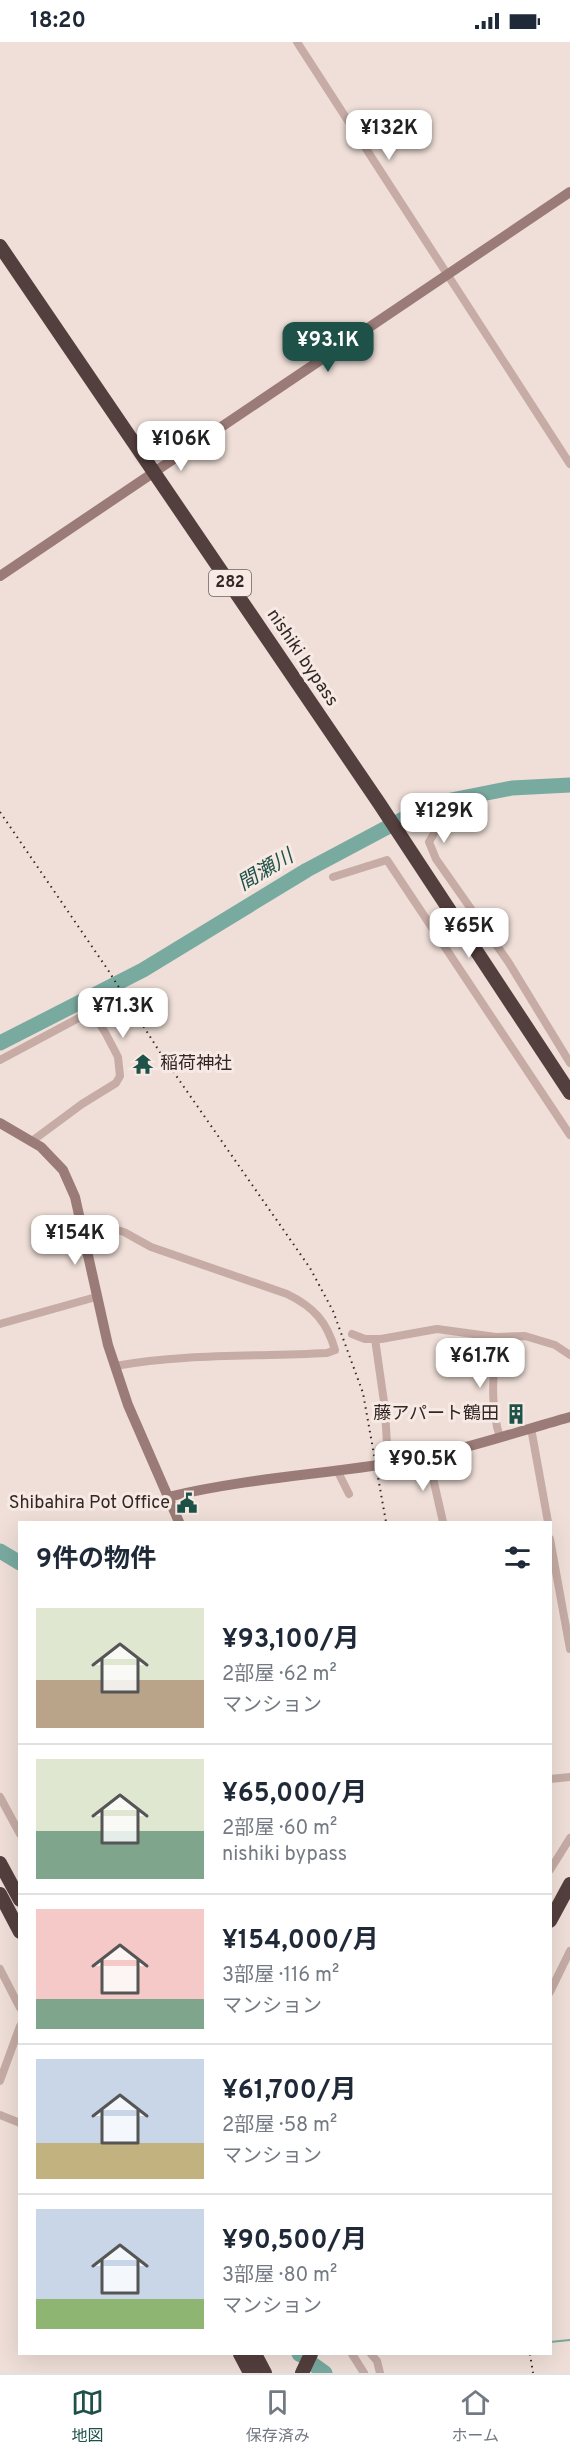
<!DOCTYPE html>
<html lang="ja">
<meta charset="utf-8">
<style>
body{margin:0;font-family:Overpass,"Noto Sans JP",sans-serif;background:#f2f2f3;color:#1f2937;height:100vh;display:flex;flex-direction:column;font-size:22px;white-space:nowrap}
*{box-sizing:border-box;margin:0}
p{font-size:20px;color:#747a83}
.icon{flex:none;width:33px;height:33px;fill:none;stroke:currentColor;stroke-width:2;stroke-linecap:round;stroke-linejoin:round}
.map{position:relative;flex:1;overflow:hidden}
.side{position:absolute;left:18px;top:1479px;width:534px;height:834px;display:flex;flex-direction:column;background:#fff;border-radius:0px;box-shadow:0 6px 24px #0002}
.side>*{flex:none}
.price{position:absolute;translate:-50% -51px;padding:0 14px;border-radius:12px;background:#fff;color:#222;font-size:20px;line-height:39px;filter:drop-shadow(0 2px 3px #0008)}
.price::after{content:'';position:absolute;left:50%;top:36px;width:18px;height:14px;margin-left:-9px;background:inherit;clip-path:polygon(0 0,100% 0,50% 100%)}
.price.current{background:#1e5148;color:#fff}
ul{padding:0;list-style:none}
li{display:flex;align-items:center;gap:18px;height:150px;padding:0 18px}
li+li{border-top:2px solid #e0e1e3}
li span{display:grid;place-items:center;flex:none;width:168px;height:120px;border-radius:0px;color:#555}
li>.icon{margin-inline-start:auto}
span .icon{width:72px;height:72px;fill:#fffc;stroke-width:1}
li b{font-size:26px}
h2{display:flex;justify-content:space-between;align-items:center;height:72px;padding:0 18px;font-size:26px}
.status{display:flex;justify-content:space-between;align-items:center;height:42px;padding:0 30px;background:#fff;direction:ltr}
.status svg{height:16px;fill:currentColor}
.tab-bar{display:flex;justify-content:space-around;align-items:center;height:84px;border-top:2px solid #e0e1e3;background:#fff;font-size:16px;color:#747a83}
.tab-bar a{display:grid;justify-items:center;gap:3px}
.tab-bar .current{color:#1e5148}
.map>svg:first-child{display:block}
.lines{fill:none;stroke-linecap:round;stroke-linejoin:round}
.stream{stroke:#79aaa0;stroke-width:2}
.river{stroke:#79aaa0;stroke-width:15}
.street{stroke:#c6aca5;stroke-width:8}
.secondary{stroke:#9a7b77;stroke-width:10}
.highway{stroke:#533f3e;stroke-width:14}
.rail{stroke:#332726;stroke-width:2;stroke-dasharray:1.5 4.5;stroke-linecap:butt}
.labels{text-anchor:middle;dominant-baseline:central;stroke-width:6;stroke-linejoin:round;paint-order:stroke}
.shield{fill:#f7eae4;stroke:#6e625f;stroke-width:1.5}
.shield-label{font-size:16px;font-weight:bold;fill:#332726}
.street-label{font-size:18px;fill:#332726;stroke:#f7eae4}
.poi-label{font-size:18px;fill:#332726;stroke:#f7eae4;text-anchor:end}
.water-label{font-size:20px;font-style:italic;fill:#1e5148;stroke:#f7eae4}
</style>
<div class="status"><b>18:20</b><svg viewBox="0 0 49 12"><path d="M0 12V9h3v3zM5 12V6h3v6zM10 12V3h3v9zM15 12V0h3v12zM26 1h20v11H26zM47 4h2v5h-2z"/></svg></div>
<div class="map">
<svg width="570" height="2331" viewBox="0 0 570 2331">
<rect width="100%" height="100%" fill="#efdfd8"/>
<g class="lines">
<polyline class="stream" points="550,2300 570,2298"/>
<g class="river">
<polyline points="0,1001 143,928 307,828 431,762 512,746 570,743"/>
<polyline points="0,1509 20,1521"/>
<polyline points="299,2312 301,2313"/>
<polyline points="314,2323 325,2331"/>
</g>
<g class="street">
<polyline points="297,0 570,422"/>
<polyline points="444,774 429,800 436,817 509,921 570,1021"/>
<polyline points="333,835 387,818 570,1093"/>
<polyline points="0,1018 88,971 96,976 106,992 118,1015 120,1034 116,1041 82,1062 32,1099"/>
<path d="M80,1177L124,1190L151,1205L287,1252C314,1265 327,1280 335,1308L327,1311C256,1315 186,1311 115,1324"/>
<polyline points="0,1282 96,1255"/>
<polyline points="352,1292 365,1297 381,1297 437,1287 496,1295 525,1294 555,1303 570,1313"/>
<path d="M496,1295C494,1328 489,1363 500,1395"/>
<polyline points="375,1297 385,1367 388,1421"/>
<polyline points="531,1386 548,1480"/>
<polyline points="428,1414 443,1480"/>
<polyline points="337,1428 349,1452"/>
<polyline points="550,1497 570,1607"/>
<polyline points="550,1737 570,1735"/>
<polyline points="0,1755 20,1792"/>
<polyline points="550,1828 570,1796"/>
<polyline points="0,1927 20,1966"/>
<polyline points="550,1950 570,1909"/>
<polyline points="0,2039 20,1984"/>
<polyline points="0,2073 20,2081"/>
<polyline points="352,2312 364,2331"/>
<polyline points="371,2312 377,2319 380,2331"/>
</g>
<g class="secondary">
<polyline points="0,534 570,150"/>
<polyline points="0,1081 41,1105 63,1128 75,1155 108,1303 128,1363 179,1480"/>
<path d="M168,1455C250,1435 334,1432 416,1417C468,1407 519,1389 570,1375"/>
</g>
<g class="highway">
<polyline points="0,204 379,761 570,1051"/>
<polyline points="0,1821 20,1858"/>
<polyline points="0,1852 20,1890"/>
<polyline points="550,1879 570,1842"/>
<polyline points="240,2312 250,2331"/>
<polyline points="255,2312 265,2331"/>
<polyline points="302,2331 311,2312"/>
</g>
<g class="rail">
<polyline points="0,770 108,928 161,1012 310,1226 333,1269 363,1351 386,1480"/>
<polyline points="530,2312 533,2331"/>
</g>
</g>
<defs>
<g id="temple-bare" transform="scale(1.62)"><path d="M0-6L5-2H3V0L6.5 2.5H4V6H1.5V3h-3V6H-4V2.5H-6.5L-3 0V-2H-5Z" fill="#1e5148" stroke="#f7eae4" stroke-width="2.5" paint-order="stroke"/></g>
<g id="building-bare" transform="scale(1.62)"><path d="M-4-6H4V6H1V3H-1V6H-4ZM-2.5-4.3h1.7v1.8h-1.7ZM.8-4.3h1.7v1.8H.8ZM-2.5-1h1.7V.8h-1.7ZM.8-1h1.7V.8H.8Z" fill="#1e5148" stroke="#f7eae4" stroke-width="2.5" paint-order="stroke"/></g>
<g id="civic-bare" transform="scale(1.62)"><path d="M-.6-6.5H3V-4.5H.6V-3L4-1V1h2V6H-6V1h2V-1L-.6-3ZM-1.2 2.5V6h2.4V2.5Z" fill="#1e5148" stroke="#f7eae4" stroke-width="2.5" paint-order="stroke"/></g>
</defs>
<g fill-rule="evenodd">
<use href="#temple-bare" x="143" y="1022"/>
<use href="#building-bare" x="516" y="1372"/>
<use href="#civic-bare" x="187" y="1461"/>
</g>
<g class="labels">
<rect class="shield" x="209" y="528" width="42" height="26" rx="4.5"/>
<g class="shield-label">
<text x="230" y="541">282</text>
</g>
<g class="street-label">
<text transform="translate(302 616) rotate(56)">nishiki bypass</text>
</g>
<g class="poi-label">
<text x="160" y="1022" text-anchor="start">稲荷神社</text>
<text x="499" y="1372">藤アパート鶴田</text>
<text x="170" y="1461">Shibahira Pot Office</text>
</g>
<g class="water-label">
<text transform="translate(266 829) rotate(-31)">間瀬川</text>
</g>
</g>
</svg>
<b class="price" style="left:389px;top:119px">¥132K</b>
<b class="price current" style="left:328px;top:331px">¥93.1K</b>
<b class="price" style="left:181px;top:430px">¥106K</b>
<b class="price" style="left:444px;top:802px">¥129K</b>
<b class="price" style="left:469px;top:917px">¥65K</b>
<b class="price" style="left:123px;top:997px">¥71.3K</b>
<b class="price" style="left:75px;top:1224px">¥154K</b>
<b class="price" style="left:480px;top:1347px">¥61.7K</b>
<b class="price" style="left:423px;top:1450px">¥90.5K</b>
<section class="side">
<h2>9件の物件<svg class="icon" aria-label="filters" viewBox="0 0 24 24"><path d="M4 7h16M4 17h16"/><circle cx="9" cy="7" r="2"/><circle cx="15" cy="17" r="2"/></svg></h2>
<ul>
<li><span style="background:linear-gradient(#dfe7d0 60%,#b9a48a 0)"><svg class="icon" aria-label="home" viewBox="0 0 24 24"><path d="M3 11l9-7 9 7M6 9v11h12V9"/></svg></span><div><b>¥93,100/月</b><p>2部屋 · 62 m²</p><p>マンション</p></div></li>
<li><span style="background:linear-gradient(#dfe7d0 60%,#7fa58c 0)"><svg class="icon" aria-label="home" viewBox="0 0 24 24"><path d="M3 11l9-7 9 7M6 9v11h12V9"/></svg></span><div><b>¥65,000/月</b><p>2部屋 · 60 m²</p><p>nishiki bypass</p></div></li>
<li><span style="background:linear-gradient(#f6c9c9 75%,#7fa58c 0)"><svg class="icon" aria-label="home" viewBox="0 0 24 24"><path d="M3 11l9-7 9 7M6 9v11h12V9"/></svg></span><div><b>¥154,000/月</b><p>3部屋 · 116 m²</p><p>マンション</p></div></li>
<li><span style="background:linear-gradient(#c9d6e8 70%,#c2b280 0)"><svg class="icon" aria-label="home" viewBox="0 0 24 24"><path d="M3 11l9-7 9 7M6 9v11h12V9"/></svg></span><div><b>¥61,700/月</b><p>2部屋 · 58 m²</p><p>マンション</p></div></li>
<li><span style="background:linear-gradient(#c9d6e8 75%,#8fb573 0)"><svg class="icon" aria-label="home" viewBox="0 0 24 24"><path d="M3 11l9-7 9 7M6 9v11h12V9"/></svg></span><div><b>¥90,500/月</b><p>3部屋 · 80 m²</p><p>マンション</p></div></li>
</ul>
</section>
</div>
<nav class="tab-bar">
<a class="current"><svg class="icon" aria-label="map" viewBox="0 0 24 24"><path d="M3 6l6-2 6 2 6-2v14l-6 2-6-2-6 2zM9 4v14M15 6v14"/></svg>地図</a>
<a><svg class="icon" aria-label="saved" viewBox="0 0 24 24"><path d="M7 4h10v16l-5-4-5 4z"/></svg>保存済み</a>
<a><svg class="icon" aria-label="home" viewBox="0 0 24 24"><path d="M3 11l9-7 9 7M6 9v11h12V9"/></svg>ホーム</a>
</nav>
